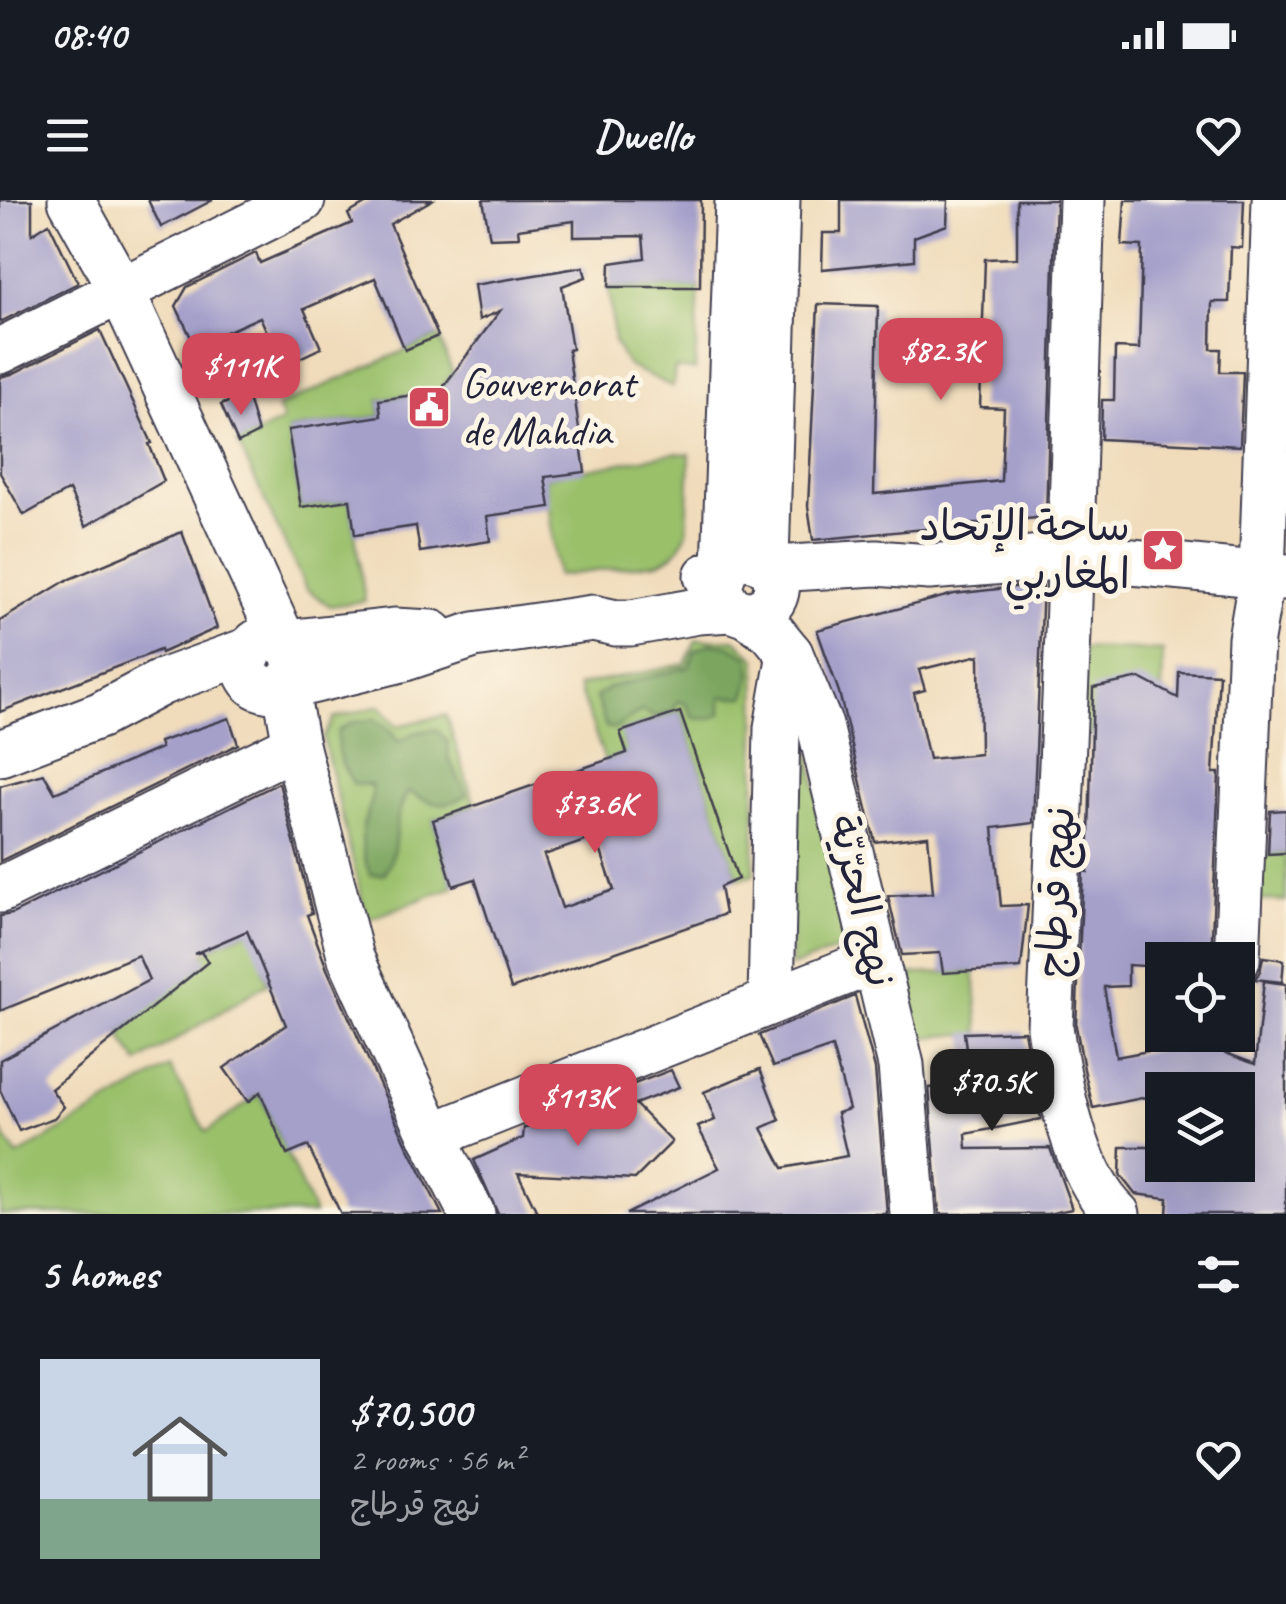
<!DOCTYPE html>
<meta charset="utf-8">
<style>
body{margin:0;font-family:Caveat,"Playpen Sans Arabic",sans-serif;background:#20242c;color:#f1f3f6;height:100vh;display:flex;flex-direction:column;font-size:38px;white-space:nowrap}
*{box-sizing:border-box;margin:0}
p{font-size:32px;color:#9ea1a6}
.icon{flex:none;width:55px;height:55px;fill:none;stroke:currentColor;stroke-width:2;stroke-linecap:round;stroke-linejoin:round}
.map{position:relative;height:1014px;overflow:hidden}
.sheet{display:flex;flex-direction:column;background:#171b24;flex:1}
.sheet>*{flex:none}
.controls{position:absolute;left:1145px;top:742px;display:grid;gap:20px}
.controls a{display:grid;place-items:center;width:110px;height:110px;border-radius:0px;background:#171b24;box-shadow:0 10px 40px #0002;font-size:50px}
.price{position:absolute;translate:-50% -85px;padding:0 22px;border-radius:20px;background:#d1495b;color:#fff;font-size:32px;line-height:65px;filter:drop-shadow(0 2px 5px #0008)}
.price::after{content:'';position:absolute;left:50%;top:60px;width:30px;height:22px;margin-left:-15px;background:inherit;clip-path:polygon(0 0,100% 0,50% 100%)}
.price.on{background:#222;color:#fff}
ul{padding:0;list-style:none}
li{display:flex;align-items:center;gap:30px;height:250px;padding:0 40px}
li span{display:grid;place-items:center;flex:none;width:280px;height:200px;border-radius:0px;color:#555}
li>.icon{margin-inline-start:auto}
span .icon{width:120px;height:120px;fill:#fffc;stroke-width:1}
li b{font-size:42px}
h2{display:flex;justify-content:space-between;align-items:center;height:120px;padding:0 40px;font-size:42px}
.status{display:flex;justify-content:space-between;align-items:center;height:70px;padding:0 50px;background:#171b24;direction:ltr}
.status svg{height:28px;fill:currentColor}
header{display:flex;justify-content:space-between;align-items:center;height:130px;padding:0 40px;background:#171b24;font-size:45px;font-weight:700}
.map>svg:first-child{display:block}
.green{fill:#9ac06b;stroke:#5e7153;stroke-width:2.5}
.forest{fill:#7ba65f;stroke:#4e644d;stroke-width:2.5}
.building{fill:#a5a0ca;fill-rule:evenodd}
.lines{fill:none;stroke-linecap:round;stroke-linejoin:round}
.minor-casing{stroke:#413e4e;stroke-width:49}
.minor{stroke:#fff;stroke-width:45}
.labels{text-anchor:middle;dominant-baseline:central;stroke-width:10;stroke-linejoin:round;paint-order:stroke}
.poi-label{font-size:42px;fill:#22223b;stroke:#fcf5e5;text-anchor:start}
.street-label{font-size:42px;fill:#22223b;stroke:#fcf5e5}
</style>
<div class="status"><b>08:40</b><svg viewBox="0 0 49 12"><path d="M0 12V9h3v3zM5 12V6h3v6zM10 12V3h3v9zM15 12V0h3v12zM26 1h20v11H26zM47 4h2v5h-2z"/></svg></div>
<header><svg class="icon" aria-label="menu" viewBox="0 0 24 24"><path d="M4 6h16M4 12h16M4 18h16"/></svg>Dwello<svg class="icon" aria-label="heart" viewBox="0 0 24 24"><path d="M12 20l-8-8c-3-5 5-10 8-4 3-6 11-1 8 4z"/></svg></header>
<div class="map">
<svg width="1286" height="1014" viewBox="0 0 1286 1014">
<rect width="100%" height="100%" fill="#fcf5e5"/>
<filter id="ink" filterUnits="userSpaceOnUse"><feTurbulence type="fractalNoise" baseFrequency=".01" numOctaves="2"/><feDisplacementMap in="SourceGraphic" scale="20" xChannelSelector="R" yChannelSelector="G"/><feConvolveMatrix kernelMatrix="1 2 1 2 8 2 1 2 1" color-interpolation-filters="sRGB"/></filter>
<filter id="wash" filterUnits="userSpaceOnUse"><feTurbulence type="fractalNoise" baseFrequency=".0048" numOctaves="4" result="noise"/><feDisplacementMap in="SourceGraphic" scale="40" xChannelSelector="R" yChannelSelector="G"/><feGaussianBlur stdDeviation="2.25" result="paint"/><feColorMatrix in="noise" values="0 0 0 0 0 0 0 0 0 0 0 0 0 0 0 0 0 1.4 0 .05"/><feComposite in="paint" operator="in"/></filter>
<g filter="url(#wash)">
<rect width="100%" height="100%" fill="#f0dcbb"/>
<g class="green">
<polygon points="609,87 699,87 695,170 675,168 673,187 628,166 614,142"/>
<polygon points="438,136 453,173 440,191 379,200 381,216 288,230 301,307 350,300 365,401 330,406 306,389 238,243 283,221 277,207"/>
<path d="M674,253L690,254L687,331C682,347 674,356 658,363L557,376L545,277Z"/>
<polygon points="735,439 757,459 754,674 738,679 680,512 621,532 627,553 605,561 578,486 685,464 696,440"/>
<polygon points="1083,448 1163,451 1161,536 1080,535"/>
<polygon points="380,506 397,526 446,515 475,605 433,620 453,687 367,720 323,538 334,518"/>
<polygon points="792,536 806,536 848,746 791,767"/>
<polygon points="1286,653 1286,701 1256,700 1259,654"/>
<polygon points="253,729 269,767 263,770 268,783 138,863 120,835 197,758 224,741"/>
<polygon points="974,771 979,833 917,838 899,775"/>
<polygon points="170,867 206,932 260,894 314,1014 0,1014 0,929 17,956"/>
</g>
<g class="forest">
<polygon points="711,443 729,446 749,457 752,473 745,497 721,497 721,514 708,519 694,518 686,504 678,501 674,509 655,517 641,511 615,529 606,527 596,497 610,487 689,467 695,451"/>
<path d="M375,519L388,529L399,542L414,533L436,529L448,542L449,559L467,595C441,611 432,603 408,592C388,626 403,643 384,674L370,675C364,659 360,643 363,626C367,611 374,601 371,585L354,584C342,567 335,553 338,531L351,523Z"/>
</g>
<g id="blocks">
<g class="building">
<polygon points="0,0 32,0 32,34 49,23 78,83 0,122"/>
<polygon points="148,0 213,0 161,27"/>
<polygon points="372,0 432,0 390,24 438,136 405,150 375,78 304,109 321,148 283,166 260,117 195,146 176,106 187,87 256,53 260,63 352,23 348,14"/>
<polygon points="483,0 701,0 700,87 609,87 610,63 645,58 643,36 574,37 574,21 518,29 519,37 490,38"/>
<polygon points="841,0 948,0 947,25 914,37 914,60 822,69 823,33 841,33"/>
<polygon points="1017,0 1056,0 1046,317 813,340 808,306 818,104 878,106 874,294 1001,281 1004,208 980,207 985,59 1017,58"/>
<polygon points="1125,0 1244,0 1242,48 1231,47 1229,102 1212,102 1211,149 1221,149 1220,172 1243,172 1240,246 1101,239 1102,200 1114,200 1115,148 1139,149 1142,46 1122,45"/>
<polygon points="583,67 586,77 562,86 572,149 568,150 585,272 545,277 550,307 487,316 490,341 420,352 416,326 355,335 350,300 301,307 288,230 381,216 379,200 440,191 500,111 479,120 474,85"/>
<polygon points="100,130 152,243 149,244 164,281 86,326 69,290 24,315 0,273 0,177 12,174"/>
<polygon points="247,194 258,233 238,243 221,205"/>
<polygon points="182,332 217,428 161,453 160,450 0,512 0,421 67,380"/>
<path d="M1043,384L1033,623L993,628L1001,706L1028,705L1021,768L943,773L940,753L902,755L888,696L933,693L928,636L875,642L839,492L817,430L954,394ZM979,455L980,554L929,559L914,493L925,490L919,470Z"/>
<polygon points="1179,472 1219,474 1213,573 1219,573 1211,760 1162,760 1162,767 1128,765 1128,786 1104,787 1116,857 1196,842 1255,864 1264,781 1286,784 1286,1014 1167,1014 1168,998 1135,994 1120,975 1121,947 1162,947 1162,965 1238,965 1238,890 1162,890 1162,894 1093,908 1084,869 1076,826 1083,671 1088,672 1093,488 1140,478 1178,498"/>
<path d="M680,512L738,679L720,687L725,714L511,789L475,679L453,686L433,620L627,553L620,532ZM596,637L614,690L562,708L544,655Z"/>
<polygon points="229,518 238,544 0,661 0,586 44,574 55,593 161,548 159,542"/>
<polygon points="279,583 312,713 307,715 327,769 408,947 442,1014 341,1014 308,946 287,955 260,892 248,902 224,868 286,825 247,731 194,754 201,752 208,762 51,889 64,907 54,918 19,931 0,890 0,860 149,780 138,755 0,811 0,716 12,714"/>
<polygon points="1286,610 1286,653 1268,654 1270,611"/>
<polygon points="1263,757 1284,760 1282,782 1254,779 1260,773"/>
<polygon points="855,796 875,869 887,1014 626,1014 719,968 698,927 715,920 704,892 760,869 780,920 762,928 783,968 847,956 837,913 849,909 832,847 773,867 759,835"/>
<polygon points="1024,831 1041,919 966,934 967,949 1050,948 1072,1009 1047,1014 939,1014 929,888 956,886 953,858 967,856 964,833"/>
<polygon points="671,870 679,887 635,904 672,942 635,979 518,973 538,1014 498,1014 474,960 523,938 524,928 538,927 541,921 625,925 613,892"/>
</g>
</g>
</g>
<g filter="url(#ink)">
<use href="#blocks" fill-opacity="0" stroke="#413e4e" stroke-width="2.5"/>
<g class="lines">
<g class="minor-casing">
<g id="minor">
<polyline points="71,0 120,88 283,441"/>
<path d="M1082,0L1068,433L1050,827C1058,883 1074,974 1117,1014"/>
<polyline points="0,151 302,0"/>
<polyline points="766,361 777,0"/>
<polyline points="773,369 876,363 929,367 1070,356 1286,377"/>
<polyline points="707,376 725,368 738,0"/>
<path d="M748,415C775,411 784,387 770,365L748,356L731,361L725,368L719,385L721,394L731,409L748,415L772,432L790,454L820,526L901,865L913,1014"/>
<polyline points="285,443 394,431 432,433"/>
<path d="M287,485L297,467L291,447C249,414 223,488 274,490L402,459L474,435L593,418L616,423H631L698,411L731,409"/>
<polyline points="285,486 296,545 351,758 432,936 472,1014"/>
<polyline points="0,553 100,515 162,482 250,450"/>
<polyline points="0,690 296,545"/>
<polyline points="1237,760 1251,439 1262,375 1275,0"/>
<polyline points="771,800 777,528 790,454"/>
<polyline points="432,936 876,760"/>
</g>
</g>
<use href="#minor" class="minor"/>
</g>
</g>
<defs>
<g id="civic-square" transform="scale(2.25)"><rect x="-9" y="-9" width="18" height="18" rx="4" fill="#d1495b" stroke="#fcf5e5"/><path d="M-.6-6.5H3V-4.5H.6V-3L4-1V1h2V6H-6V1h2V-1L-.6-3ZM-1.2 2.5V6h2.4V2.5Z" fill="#fff"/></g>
<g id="sight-square" transform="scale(2.25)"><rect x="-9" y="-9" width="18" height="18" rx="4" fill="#d1495b" stroke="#fcf5e5"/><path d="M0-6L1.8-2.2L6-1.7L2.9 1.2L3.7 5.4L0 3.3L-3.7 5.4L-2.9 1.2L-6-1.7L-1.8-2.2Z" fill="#fff"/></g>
</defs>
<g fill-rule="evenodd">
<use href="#civic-square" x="429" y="207"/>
<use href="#sight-square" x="1163" y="350"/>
</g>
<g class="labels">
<g class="poi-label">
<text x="462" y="183">Gouvernorat<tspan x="462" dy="48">de Mahdia</tspan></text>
<text x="1130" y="326" text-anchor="end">ساحة الإتحاد<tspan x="1130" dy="48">المغاربي</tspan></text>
</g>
<g class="street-label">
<text transform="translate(1056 692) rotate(-87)">نهج قرطاج</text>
<text transform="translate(862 701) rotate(77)">نهج الحرّيّة</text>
</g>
</g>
</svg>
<div class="controls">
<a><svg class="icon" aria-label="locate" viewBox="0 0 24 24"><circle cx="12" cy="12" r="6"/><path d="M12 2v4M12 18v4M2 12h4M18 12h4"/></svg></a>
<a><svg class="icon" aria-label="layers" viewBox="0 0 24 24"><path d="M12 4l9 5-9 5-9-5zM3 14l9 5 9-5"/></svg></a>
</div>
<b class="price" style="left:941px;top:203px">$82.3K</b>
<b class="price" style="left:241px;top:218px">$111K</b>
<b class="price" style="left:595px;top:656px">$73.6K</b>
<b class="price on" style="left:992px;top:934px">$70.5K</b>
<b class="price" style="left:578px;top:949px">$113K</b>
</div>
<section class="sheet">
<h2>5 homes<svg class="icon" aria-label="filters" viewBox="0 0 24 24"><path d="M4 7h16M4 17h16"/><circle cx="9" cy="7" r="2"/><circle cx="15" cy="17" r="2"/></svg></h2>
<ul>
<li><span style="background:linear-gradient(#c9d6e8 70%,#7fa58c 0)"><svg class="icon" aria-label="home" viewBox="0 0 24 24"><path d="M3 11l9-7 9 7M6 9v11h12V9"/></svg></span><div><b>$70,500</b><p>2 rooms · 56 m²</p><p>نهج قرطاج</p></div><svg class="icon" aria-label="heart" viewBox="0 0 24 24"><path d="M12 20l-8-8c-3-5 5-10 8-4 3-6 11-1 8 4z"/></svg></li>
</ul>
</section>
